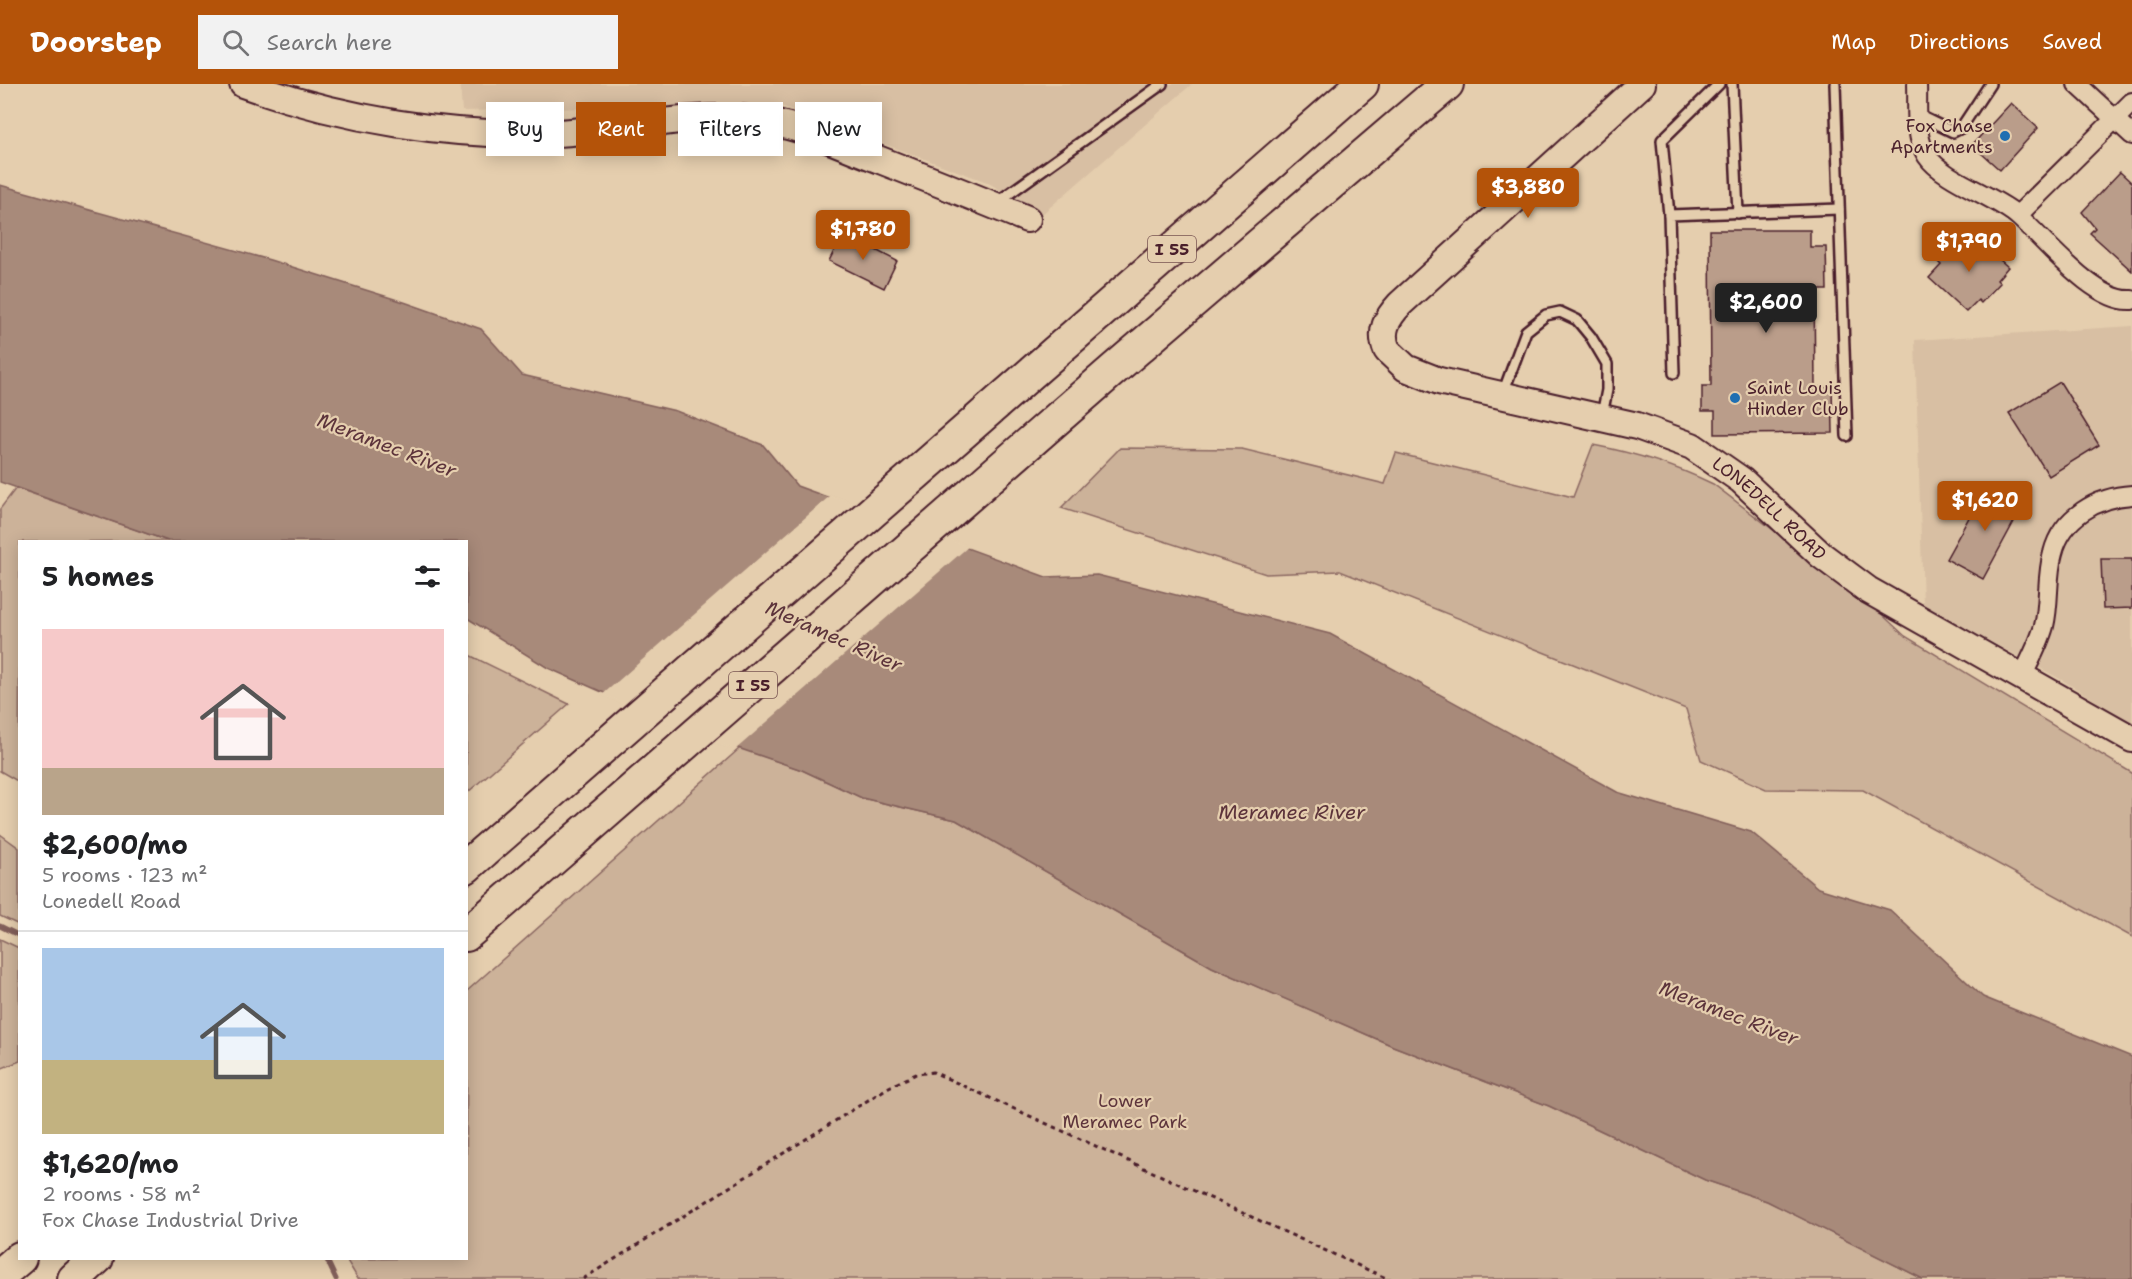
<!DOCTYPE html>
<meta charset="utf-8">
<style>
body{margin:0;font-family:"Shantell Sans",sans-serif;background:#f2f2f2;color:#202124;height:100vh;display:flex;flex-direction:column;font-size:22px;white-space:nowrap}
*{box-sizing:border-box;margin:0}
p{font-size:20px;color:#757577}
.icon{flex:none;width:33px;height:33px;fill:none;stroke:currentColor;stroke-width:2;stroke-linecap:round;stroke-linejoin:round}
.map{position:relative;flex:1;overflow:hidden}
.details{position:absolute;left:18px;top:456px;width:450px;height:720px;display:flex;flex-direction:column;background:#fff;border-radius:0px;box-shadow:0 3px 15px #0003}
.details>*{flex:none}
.hud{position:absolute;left:486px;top:18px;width:570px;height:54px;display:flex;gap:12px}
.price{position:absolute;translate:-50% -51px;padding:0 14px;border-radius:6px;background:#b45309;color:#fff;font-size:20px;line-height:39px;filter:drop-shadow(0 2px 3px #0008)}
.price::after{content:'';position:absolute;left:50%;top:36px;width:18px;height:14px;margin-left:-9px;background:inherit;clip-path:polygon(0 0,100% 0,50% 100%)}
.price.on{background:#222;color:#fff}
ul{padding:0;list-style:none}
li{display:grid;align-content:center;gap:12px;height:318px;padding:0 24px}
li+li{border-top:2px solid #e0e0e0}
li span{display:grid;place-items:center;height:186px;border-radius:0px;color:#555}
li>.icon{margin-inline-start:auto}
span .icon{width:108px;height:108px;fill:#fffc;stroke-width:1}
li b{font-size:26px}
h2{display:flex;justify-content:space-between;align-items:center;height:72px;padding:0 24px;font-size:26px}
.pill{padding:0 21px;border-radius:0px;background:#fff;box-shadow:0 3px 15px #0003;font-size:21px;line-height:54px}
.pill.on{background:#b45309;color:#fff}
header{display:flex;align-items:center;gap:36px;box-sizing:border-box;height:84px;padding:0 30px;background:#b45309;color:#fff}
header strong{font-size:28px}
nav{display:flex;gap:33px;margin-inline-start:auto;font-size:21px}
.search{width:420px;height:54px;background:#f2f2f2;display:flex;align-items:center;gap:15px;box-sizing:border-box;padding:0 21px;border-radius:0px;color:#757577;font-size:22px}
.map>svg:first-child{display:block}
.built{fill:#d8bfa3}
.green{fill:#ccb299;stroke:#8b6862;stroke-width:1.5}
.water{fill:#a88a7a;stroke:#825f5a;stroke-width:1.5}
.pier{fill:#e5ceae}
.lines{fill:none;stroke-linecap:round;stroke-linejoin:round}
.stream{stroke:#825f5a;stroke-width:5}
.building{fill:#ba9d8a;stroke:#4a1f2b;stroke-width:1.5}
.lane-casing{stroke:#4a1f2b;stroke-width:14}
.street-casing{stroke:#4a1f2b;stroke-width:22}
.secondary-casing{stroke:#4a1f2b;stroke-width:30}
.highway-casing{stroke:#4a1f2b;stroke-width:36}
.path{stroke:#4a1f2b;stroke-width:3;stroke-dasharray:4.5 4.5;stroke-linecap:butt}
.lane{stroke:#e5ceae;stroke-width:9}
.street{stroke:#e5ceae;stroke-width:18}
.secondary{stroke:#e5ceae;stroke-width:26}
.highway{stroke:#e5ceae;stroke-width:32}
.poi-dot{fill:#1f6fb2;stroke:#e5ceae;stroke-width:2}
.labels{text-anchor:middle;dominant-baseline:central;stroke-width:4.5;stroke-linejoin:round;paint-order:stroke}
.shield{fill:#e5ceae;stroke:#785452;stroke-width:1.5}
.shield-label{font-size:16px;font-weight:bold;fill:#4a1f2b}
.poi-label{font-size:18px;fill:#4a1f2b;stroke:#e5ceae;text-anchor:end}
.street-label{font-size:18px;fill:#4a1f2b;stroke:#e5ceae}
.park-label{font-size:18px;fill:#5e353c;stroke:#e5ceae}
.water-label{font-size:20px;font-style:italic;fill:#5d343b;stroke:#e5ceae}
</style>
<header>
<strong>Doorstep</strong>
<div class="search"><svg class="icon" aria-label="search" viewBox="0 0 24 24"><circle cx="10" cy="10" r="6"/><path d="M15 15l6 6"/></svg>Search here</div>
<nav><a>Map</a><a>Directions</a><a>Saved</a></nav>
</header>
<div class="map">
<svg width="2132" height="1195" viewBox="0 0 2132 1195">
<rect width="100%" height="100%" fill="#e5ceae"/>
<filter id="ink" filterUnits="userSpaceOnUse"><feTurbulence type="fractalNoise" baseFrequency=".0167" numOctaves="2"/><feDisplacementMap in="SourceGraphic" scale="12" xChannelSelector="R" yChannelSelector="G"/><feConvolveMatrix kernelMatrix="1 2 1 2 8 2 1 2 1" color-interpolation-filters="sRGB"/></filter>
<g filter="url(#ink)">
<g class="built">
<polygon points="460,0 1192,0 1041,131 987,98 776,20 462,27"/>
<polygon points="2132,242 2132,639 2062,596 1923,521 1915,256"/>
</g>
<g class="green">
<path d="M1593,361C1635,369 1674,381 1713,400L1873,522L1905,552L2132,689V853L1863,706L1766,705L1701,676L1686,625L1340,487L1266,490L1061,424L1120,364L1242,365L1385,400L1396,369L1573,413Z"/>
<polygon points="16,404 168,457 20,458 19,698 0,687 0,425"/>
<polygon points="467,570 569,620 467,709 466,709"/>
<polygon points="740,664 802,686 862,714 956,736 1212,883 1393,962 1549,1022 1705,1096 1767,1117 1923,1195 358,1195 346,1175 466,1174 467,907"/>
<polygon points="0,750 19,764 19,841 0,832"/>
<polygon points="0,855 19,864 20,977 0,985"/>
</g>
<polygon class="water" points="0,101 270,176 404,218 481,245 522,291 676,327 763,361 797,402 1046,493 1097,491 1330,550 1617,708 1751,748 1818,804 1890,826 1983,913 2132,973 2132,1195 1923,1195 1767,1117 1705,1096 1549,1022 1393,962 1212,883 956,736 862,714 802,686 697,650 548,584 467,534 466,458 168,457 0,398"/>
<polygon class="pier" points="831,411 969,462 735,666 696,652 602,611"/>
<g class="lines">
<g class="stream">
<polyline points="0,842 20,852"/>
<polyline points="326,1174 336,1195"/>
</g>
</g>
<g class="building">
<polygon points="2011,19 2038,44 2000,86 1972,61"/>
<polygon points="2120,88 2132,99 2132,187 2090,149 2095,144 2082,128"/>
<polygon points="1710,146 1810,146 1810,163 1826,163 1827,206 1814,206 1815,303 1832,303 1833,349 1715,350 1715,327 1702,327 1702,302 1711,302"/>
<polygon points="843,149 897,177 884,204 829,177"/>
<polygon points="1971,150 2008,183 1997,196 2000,199 1981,219 1978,216 1966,228 1929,194 1941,181 1938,178 1956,158 1960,162"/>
<polygon points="2060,298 2099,361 2049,392 2009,329"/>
<polygon points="1987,401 2023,421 1983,495 1946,475"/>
<polygon points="2101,475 2132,475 2132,524 2103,525"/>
</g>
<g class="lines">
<g class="lane-casing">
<g id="lane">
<polyline points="1732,0 1738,129"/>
<polyline points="1835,0 1847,352"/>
<polyline points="1918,31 1953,48 1961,44 1990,0"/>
<polyline points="996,116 1003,114 1162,0"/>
<polyline points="1669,131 1662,56 1719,0"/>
<polyline points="1674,289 1669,131 1839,125"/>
<polyline points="1503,309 1526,247 1546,231 1560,228 1577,236 1591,253 1607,280 1607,306 1602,331"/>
</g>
</g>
<g class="street-casing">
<g id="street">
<path d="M1917,0C1918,23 1914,52 1927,72C1944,97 1996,112 2019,133C2045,156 2095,219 2132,216"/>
<polyline points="2077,0 2132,51"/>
<polyline points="2018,131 2132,18"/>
<path d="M2022,593C2030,576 2039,560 2044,542C2050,518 2046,493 2053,469C2062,433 2097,413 2132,411"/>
</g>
</g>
<g class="secondary-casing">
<g id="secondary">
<path d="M243,0C341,35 452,54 555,49C621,46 694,28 759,36C799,41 838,60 875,74C926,94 977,114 1027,135"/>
<path id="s1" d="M1642,0L1400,220C1387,234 1379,247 1387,266L1406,284L1439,297L1637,342L1692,362L1741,396L1821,471L1868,506L2132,655"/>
</g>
</g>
<g class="highway-casing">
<g id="highway">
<polyline points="466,783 1362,0"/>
<polyline points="466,851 1113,286 1447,0"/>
<polyline points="0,1191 20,1174"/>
<polyline points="74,1195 97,1174"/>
</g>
</g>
<polyline class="path" points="583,1195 889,1003 916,990 933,988 1388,1195"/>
<use href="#lane" class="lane"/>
<use href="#street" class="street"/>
<use href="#secondary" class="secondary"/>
<use href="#highway" class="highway"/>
</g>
</g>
<g class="poi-dot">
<circle cx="2005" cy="52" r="6"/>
<circle cx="1735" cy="314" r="6"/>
</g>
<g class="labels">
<g class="shield">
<rect x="1148" y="152" width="48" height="26" rx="4.5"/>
<rect x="729" y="588" width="48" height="26" rx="4.5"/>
</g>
<g class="shield-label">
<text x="1172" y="165">I 55</text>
<text x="753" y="601">I 55</text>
</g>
<g class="poi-label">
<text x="1993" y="42">Fox Chase<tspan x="1993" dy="21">Apartments</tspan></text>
<text x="1747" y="304" text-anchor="start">Saint Louis<tspan x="1747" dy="21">Hinder Club</tspan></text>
</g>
<g class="street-label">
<text stroke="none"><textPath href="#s1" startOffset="801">LONEDELL ROAD</textPath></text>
</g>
<g class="park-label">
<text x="1125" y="1017">Lower<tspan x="1125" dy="21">Meramec Park</tspan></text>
</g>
<g class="water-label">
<text transform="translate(387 361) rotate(21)">Meramec River</text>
<text transform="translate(834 552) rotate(24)">Meramec River</text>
<text x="1292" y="728">Meramec River</text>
<text transform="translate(1729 929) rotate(21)">Meramec River</text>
</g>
</g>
</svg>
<b class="price" style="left:1528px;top:135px">$3,880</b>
<b class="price" style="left:863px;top:177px">$1,780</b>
<b class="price" style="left:1969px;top:189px">$1,790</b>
<b class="price on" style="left:1766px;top:250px">$2,600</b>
<b class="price" style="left:1985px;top:448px">$1,620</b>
<div class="hud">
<a class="pill">Buy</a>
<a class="pill on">Rent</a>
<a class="pill">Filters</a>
<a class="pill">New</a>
</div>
<section class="details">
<h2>5 homes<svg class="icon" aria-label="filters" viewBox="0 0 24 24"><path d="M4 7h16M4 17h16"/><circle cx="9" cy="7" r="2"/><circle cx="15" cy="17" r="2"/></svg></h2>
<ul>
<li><span style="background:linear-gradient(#f6c9c9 75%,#b9a48a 0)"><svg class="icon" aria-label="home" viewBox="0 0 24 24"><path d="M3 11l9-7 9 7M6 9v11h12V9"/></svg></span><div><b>$2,600/mo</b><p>5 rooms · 123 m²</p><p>Lonedell Road</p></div></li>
<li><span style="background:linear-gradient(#a9c7e8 60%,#c2b280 0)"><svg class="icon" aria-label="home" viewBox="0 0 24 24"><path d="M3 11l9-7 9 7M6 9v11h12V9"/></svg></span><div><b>$1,620/mo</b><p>2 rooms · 58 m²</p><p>Fox Chase Industrial Drive</p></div></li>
</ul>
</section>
</div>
